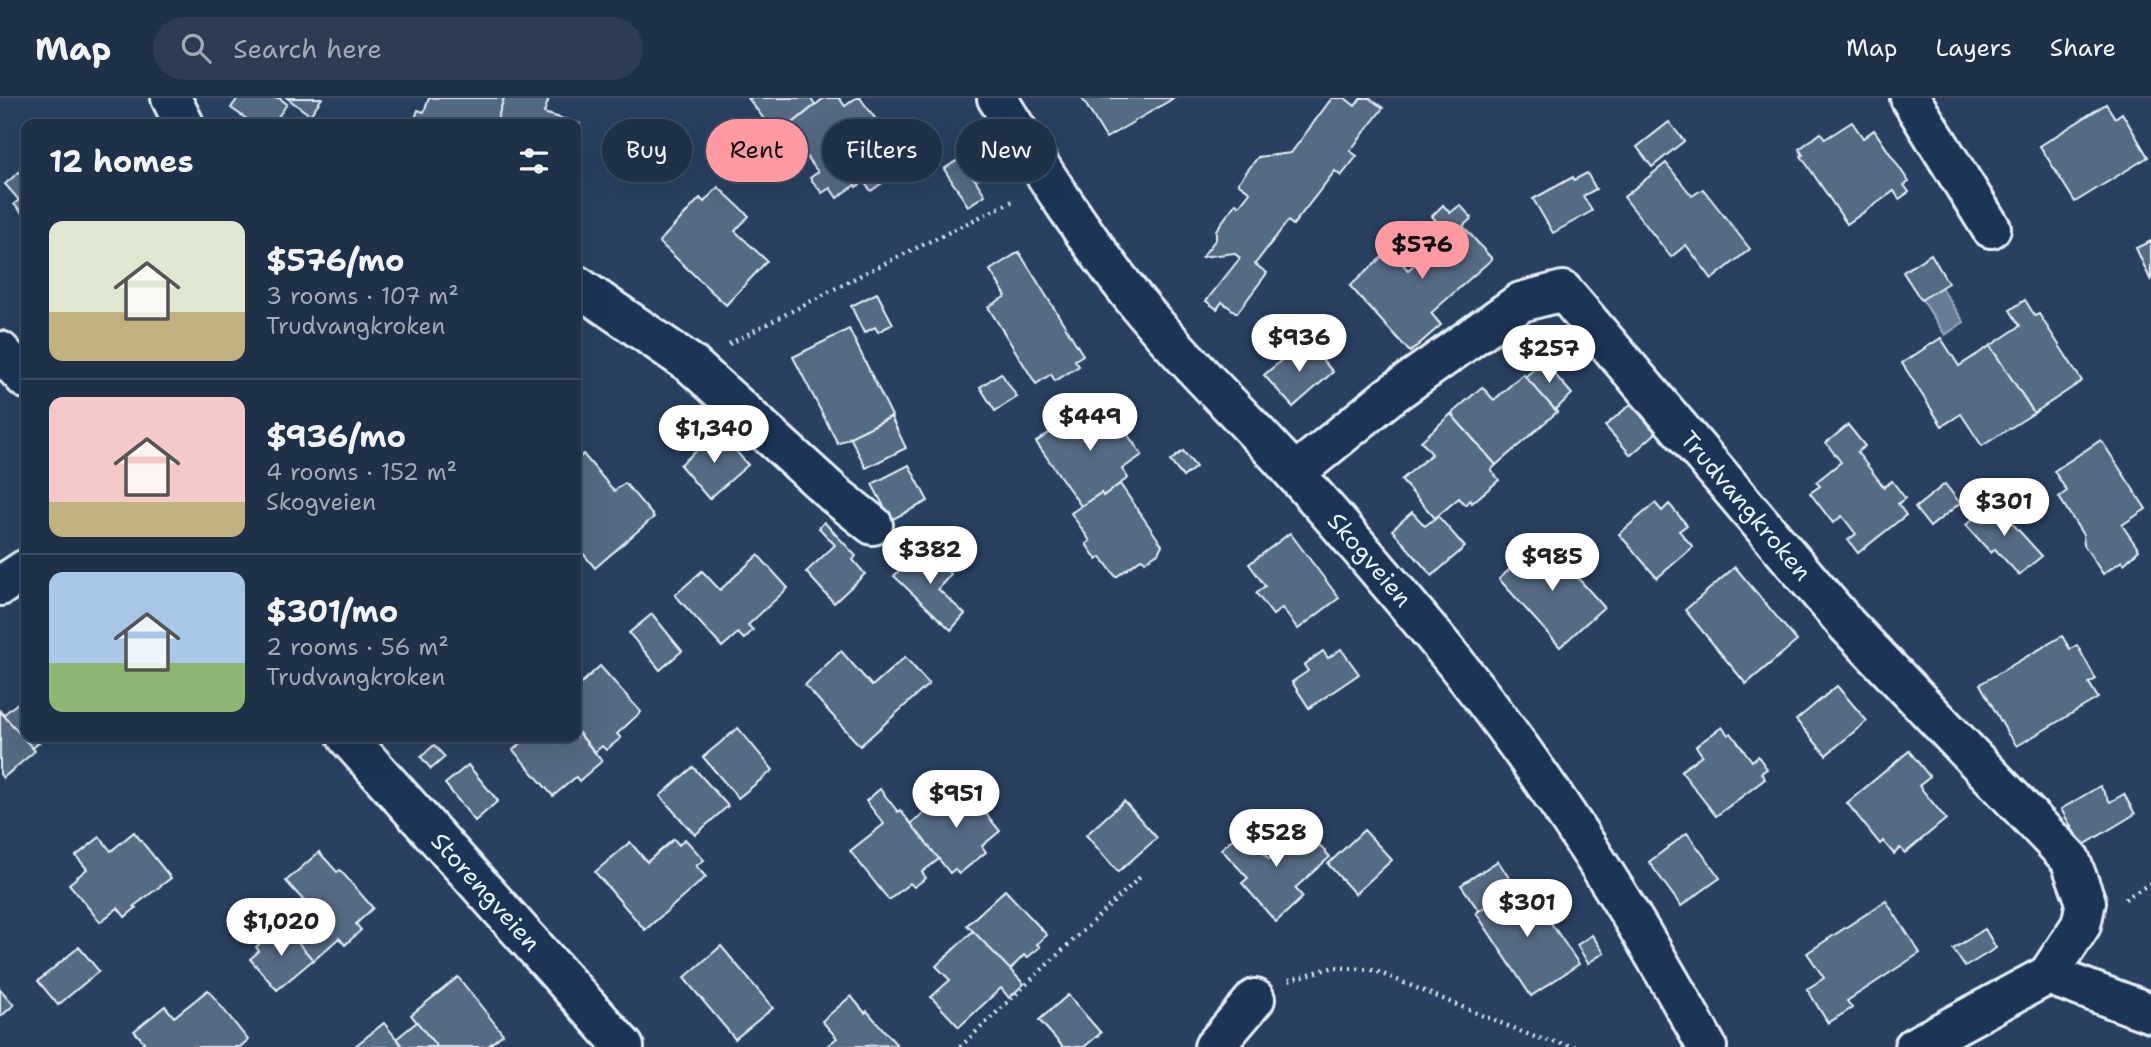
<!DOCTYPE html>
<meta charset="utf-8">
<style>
body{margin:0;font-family:"Shantell Sans",sans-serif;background:#2c3c53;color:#f1f3f6;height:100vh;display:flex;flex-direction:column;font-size:26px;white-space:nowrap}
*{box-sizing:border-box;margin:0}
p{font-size:23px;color:#a1a9b4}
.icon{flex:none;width:38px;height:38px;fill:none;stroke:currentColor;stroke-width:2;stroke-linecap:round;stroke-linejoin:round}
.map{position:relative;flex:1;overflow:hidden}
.side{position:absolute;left:21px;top:21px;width:560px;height:623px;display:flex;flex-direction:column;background:#1f3049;border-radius:14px;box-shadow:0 7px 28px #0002,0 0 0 2px #3c4b61}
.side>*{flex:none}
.banner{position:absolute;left:602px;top:21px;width:665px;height:63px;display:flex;gap:14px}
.price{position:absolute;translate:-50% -60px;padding:0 16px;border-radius:24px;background:#fff;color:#222;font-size:23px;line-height:46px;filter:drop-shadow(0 2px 4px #0008)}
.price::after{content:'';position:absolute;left:50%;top:42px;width:21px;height:16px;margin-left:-10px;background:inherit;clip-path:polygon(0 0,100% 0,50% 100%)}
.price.current{background:#ff9aa2;color:#111}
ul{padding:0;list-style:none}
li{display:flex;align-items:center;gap:21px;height:175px;padding:0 28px}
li+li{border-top:2px solid #3c4b61}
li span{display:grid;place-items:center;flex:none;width:196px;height:140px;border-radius:14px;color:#555}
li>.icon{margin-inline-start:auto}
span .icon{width:84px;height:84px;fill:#fffc;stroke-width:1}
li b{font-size:30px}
h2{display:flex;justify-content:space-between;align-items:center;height:84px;padding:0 28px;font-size:30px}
.chip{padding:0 24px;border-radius:32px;background:#1f3049;box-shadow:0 7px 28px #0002,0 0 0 2px #3c4b61;font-size:24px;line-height:63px}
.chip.current{background:#ff9aa2;color:#111}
header{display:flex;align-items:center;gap:42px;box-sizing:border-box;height:98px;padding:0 35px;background:#1f3049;border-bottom:2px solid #3c4b61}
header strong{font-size:33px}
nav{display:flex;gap:38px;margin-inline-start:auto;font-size:24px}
.search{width:490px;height:63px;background:#2c3c53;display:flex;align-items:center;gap:18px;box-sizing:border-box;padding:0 24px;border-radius:38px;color:#a1a9b4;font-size:26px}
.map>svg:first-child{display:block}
.water{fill:#6b7c95;stroke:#9dabbd;stroke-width:2}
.building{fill:#556a83;stroke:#e8f1f8;stroke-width:2}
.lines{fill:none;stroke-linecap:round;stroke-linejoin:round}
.street-casing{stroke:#e8f1f8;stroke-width:44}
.secondary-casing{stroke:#e8f1f8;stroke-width:44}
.path{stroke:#e8f1f8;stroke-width:4.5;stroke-dasharray:2 5;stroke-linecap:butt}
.street{stroke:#1d3557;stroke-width:38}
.secondary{stroke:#1d3557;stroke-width:38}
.labels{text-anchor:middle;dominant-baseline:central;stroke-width:7;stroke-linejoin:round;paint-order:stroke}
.street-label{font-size:24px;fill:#e8f1f8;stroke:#1d3557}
</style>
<header>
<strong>Map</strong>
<div class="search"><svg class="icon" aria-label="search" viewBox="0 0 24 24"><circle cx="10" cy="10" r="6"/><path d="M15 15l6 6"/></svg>Search here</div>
<nav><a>Map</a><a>Layers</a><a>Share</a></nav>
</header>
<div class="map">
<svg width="2151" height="949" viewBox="0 0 2151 949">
<rect width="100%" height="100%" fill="#294061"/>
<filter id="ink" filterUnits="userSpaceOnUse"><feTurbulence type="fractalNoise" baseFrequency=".0143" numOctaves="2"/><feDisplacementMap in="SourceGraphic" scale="14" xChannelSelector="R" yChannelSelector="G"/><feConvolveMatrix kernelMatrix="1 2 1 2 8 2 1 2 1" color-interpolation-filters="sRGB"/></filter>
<g filter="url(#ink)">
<polygon class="water" points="1939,186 1964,224 1945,237 1920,198"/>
<g class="building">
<polygon points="238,0 279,0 287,6 273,26 254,26 231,10"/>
<polygon points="287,0 322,0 310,17"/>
<polygon points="429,0 504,0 496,26 413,26 418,12 424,14"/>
<polygon points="504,0 549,0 544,15 580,26 576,42 576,26 496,26"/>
<polygon points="748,0 810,0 815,7 777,38"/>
<polygon points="824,0 839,0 845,8 856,0 860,0 909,66 871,93 864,84 856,89 855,87 837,100 830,90 822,95 810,80 818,74 799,49 790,57 775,37 777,38"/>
<polygon points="1082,0 1174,0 1106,40"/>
<polygon points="1332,0 1345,0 1355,8 1361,0 1369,0 1383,10 1350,53 1357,58 1341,78 1335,73 1293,127 1288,123 1255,166 1267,175 1237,215 1222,204 1217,211 1206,203 1240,160 1234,155 1202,159 1216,141 1216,132 1236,105 1239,108 1250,94 1238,85 1258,59 1291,55"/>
<polygon points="2106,6 2115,20 2122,15 2148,59 2075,104 2040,48"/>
<polygon points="1669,24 1684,43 1652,69 1637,49"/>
<polygon points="1852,24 1863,40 1874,32 1909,84 1904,87 1909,94 1899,101 1894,93 1847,126 1801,58 1803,57 1799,51 1821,35 1825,41"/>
<polygon points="981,53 993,71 978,81 966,63"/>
<polygon points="961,60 985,97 968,108 944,71"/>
<polygon points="1666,65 1692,98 1703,91 1750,151 1712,181 1686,147 1671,159 1624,99"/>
<polygon points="26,68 26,119 14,106 19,102 5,86"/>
<polygon points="1587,75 1596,91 1583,98 1592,113 1553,135 1533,101 1573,79 1574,82"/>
<polygon points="718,89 749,118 735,133 767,163 726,207 659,144 700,100 704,104"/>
<polygon points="1443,107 1450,115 1460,107 1472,120 1463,128 1492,161 1431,215 1441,227 1410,254 1350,188 1390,152 1408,172 1448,137 1432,118"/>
<polygon points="2151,143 2151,183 2136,150"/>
<polygon points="1019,154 1083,257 1075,262 1079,268 1055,283 1051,276 1036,286 988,209 1006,198 990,172"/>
<polygon points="1931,156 1948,185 1921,202 1903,174"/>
<polygon points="877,195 893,226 878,234 875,229 864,235 851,208"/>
<polygon points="2025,202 2035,218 2039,216 2082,283 2034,315 1990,248 2020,228 2010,212"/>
<polygon points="849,231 892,318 838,346 793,259"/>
<polygon points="1941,240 1959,268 1990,248 2034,315 1982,348 1961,316 1942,328 1902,265"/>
<polygon points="1305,242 1333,274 1293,309 1264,277"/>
<polygon points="1543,263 1572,296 1555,312 1525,279"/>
<polygon points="1001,275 1017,299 995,313 980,289"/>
<polygon points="1523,276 1557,314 1496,367 1451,316 1482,289 1494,302"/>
<polygon points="1106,306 1142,357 1122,371 1128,380 1103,398 1101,395 1081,408 1036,344 1088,308 1093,315"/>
<polygon points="1631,306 1656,335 1631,357 1605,328"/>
<polygon points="1451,316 1496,367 1491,372 1499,382 1472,405 1470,402 1465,407 1459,400 1435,420 1401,382 1432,356 1421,343"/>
<polygon points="891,319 906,350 866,370 850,339"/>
<polygon points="1848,327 1865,348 1857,354 1884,389 1892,383 1905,400 1898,406 1906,417 1858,455 1848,442 1856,436 1842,418 1833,425 1810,395 1820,388 1816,384 1841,364 1826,345"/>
<polygon points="719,333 748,367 709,401 680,367"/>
<polygon points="2101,342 2146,411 2122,427 2139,452 2124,466 2122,463 2103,476 2084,447 2083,437 2059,399 2067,393 2054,373"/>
<polygon points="1183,353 1196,369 1183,379 1170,363"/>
<polygon points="583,356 614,393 625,385 654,419 595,470 576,447 576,363"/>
<polygon points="909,367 928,403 891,422 872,386"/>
<polygon points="1120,386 1162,447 1158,455 1145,463 1141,461 1116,479 1101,459 1097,462 1086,446 1090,443 1071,415 1101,395 1103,398"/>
<polygon points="1945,386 1960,405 1930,429 1915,410"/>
<polygon points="1992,403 2042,458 2019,477 1995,451 1991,455 1966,427"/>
<polygon points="1655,405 1662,413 1669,406 1687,427 1679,433 1693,449 1657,480 1619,436"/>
<polygon points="1412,414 1425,428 1438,418 1465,449 1432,478 1392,432"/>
<polygon points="824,424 856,458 853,462 865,476 834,505 806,474 835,447 819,430"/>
<polygon points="1290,435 1339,500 1298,531 1282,510 1273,517 1256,495 1265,488 1249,466"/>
<polygon points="1543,441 1604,509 1560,549 1499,481"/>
<polygon points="922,448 951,476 938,491 965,516 951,532 894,478"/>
<polygon points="758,457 788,490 748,527 753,532 744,541 738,535 722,549 675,497 702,473 720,492"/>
<polygon points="1735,469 1797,543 1746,586 1685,512"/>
<polygon points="652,516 682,553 660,572 629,535"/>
<polygon points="2062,538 2070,551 2077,547 2096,581 2089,585 2098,600 2017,648 2008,636 1980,586"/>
<polygon points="1341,551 1359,576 1309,610 1292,584 1308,573 1304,567 1323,553 1328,560"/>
<polygon points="841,553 872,588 905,559 929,586 860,648 805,587"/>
<polygon points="600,568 641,614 617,636 621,640 606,652 602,648 595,654 576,632 576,590"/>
<polygon points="1837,588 1867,623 1826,657 1796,622"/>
<polygon points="26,598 26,639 45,639 32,651 3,617"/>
<polygon points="0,613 35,653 3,680 0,676"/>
<polygon points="1722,629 1728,637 1731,635 1752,663 1758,658 1767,671 1761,675 1765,681 1716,718 1681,673 1702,657 1696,648"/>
<polygon points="738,630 773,672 738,700 703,659"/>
<polygon points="576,632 602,663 579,683 576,679 553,698 513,652 528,639 576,639"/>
<polygon points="434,647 445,659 431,671 421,659"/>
<polygon points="1909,653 1930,679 1919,688 1946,721 1905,755 1900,750 1894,756 1883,743 1880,746 1847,705"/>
<polygon points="468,667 498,703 475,723 445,686"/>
<polygon points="693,669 728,708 695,737 660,698"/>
<polygon points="961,685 1000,733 982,748 986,754 959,776 955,771 950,775 911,726"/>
<polygon points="2100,688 2110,704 2124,696 2135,716 2082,748 2061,711"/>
<polygon points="880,691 898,714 900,712 939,761 922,774 926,780 914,789 910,785 889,802 850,753 884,726 866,703"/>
<polygon points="1124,703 1157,740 1118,774 1086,737"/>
<polygon points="1304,729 1330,759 1295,790 1303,799 1276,824 1242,785 1248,780 1221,751 1243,732 1269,761"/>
<polygon points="1364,732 1392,762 1355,796 1328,766"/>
<polygon points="134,734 171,780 134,808 136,810 125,819 118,810 100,824 69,786 87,771 76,758 100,739 111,753"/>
<polygon points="1687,735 1720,780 1681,808 1649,764"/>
<polygon points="674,741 679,747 685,741 704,762 696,768 706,779 645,832 595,774 630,744 647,764"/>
<polygon points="319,754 337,774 340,772 373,810 356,826 361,832 345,847 339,840 313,863 280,824 304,803 286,783"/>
<polygon points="1498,763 1515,789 1479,813 1461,787"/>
<polygon points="1523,784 1579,866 1531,898 1476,815"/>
<polygon points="1005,792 1047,837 1037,846 1040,849 1027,860 1024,857 1010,872 967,827"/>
<polygon points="1886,803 1920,855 1847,903 1852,910 1828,925 1807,891 1824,880 1807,855"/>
<polygon points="285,830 313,862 277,892 250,861 259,853 256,849 271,835 275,839"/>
<polygon points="1985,831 1996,850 1965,869 1953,851"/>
<polygon points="973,833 1024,886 1009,900 1001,890 959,929 931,899 950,882 936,868"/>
<polygon points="1592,837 1604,855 1588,865 1577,847"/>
<polygon points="721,848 773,910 735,941 684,880"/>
<polygon points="79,849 99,873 58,907 38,883"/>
<polygon points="458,879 503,936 487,949 437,949 411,917"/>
<polygon points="0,891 14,907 0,919"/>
<polygon points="208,892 248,942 240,949 138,949 144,944 134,933 165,908 174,919"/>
<polygon points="1068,897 1101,935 1084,949 1063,949 1039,922"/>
<polygon points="851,898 865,915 867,913 897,947 830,949 828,947 837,940 822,923"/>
<polygon points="417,924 437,949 403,949 396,941"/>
<polygon points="384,925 403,949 354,949"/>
</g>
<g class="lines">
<g class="street-casing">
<g id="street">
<polyline points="171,0 184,26"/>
<path id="s1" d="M997,0C1042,72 1088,146 1143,212C1189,268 1244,319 1293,374C1341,427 1387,482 1433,537C1539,665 1627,804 1707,949"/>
<polyline points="1910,0 1991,130"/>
<polyline points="576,187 691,266 835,397 873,427"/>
<path id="s2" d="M1295,375L1388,299L1521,204L1563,193L1847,527L2070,761L2086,804L2081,827L2048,877"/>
<polyline points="0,488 26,471"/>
<polyline points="1214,949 1255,901"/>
<polyline points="1914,949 2048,877 2151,915"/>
</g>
</g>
<g class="secondary-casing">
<g id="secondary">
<polyline points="0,253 26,281"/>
<path id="s3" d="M347,639L624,949"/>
</g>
</g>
<g class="path">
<polyline points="729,246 861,177 1015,102"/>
<polyline points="2125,801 2151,785"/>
<polyline points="1289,882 1334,869 1373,872 1537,940 1576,949"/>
<polyline points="960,949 1140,779"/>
</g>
<use href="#street" class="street"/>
<use href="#secondary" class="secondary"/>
</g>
</g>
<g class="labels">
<g class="street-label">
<text stroke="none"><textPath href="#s2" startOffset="609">Trudvangkroken</textPath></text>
<text stroke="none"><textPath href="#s1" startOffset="595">Skogveien</textPath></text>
<text stroke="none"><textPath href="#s3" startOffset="208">Storengveien</textPath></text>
</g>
</g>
</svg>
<b class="price current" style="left:1422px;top:183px">$576</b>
<b class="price" style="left:1299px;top:276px">$936</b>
<b class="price" style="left:1549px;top:287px">$257</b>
<b class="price" style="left:1090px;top:355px">$449</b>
<b class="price" style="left:714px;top:367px">$1,340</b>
<b class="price" style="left:2004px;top:440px">$301</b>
<b class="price" style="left:930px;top:488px">$382</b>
<b class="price" style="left:1552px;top:495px">$985</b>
<b class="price" style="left:956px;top:732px">$951</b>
<b class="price" style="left:1276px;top:771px">$528</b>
<b class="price" style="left:1527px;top:841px">$301</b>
<b class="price" style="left:281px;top:860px">$1,020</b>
<div class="banner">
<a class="chip">Buy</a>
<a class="chip current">Rent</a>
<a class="chip">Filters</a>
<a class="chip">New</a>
</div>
<section class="side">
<h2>12 homes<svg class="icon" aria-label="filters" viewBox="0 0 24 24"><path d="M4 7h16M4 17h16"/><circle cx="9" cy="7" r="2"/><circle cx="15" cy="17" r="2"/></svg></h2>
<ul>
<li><span style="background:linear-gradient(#dfe7d0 65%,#c2b280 0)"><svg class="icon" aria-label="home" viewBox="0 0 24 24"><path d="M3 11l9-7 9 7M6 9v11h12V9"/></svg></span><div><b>$576/mo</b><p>3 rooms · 107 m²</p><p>Trudvangkroken</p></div></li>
<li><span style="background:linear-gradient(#f6c9c9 75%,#c2b280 0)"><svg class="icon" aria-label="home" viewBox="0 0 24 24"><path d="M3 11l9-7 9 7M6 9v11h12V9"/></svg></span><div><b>$936/mo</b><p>4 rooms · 152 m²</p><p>Skogveien</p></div></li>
<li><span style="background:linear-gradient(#a9c7e8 65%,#8fb573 0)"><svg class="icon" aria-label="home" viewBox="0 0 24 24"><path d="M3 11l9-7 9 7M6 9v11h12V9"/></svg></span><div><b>$301/mo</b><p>2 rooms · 56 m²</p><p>Trudvangkroken</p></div></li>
</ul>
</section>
</div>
